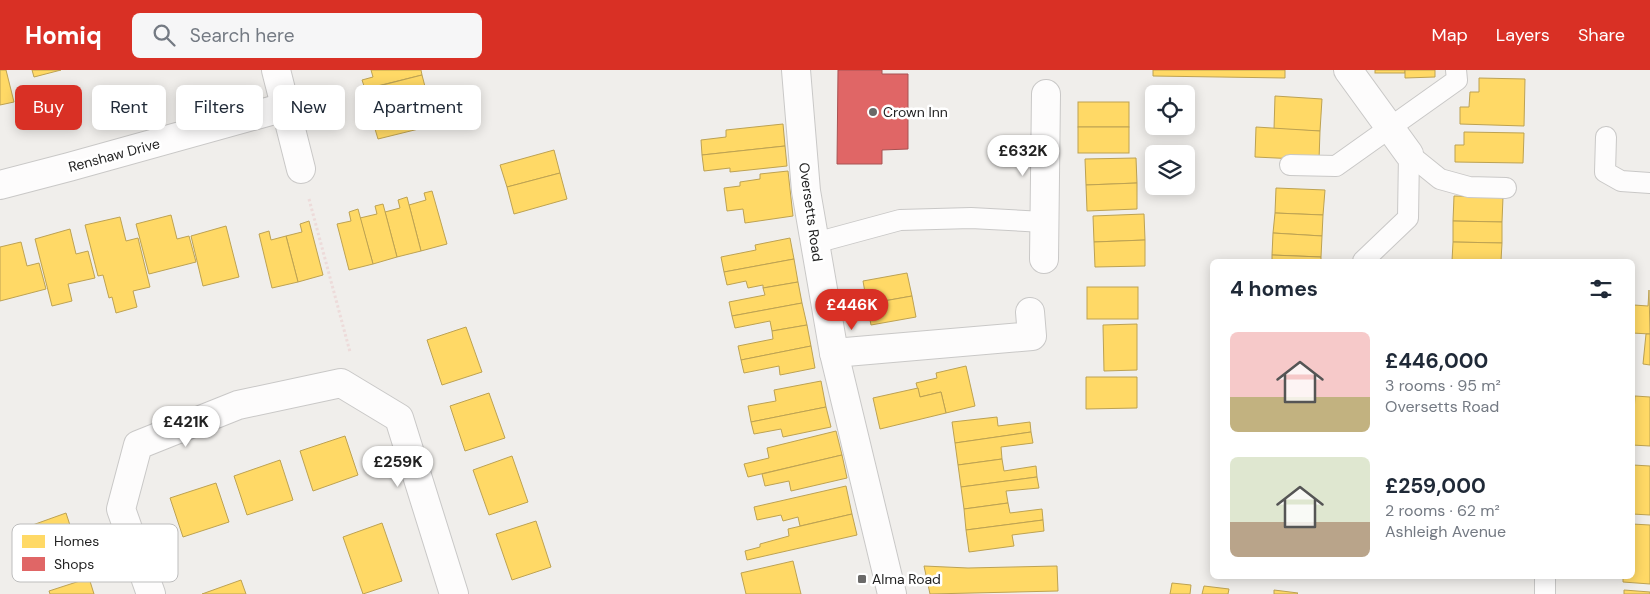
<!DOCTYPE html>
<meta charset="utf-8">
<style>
body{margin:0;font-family:"DM Sans",sans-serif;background:#f6f6f7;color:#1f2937;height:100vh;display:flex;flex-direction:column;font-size:19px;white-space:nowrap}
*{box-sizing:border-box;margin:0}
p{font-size:16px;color:#747a83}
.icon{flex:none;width:28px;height:28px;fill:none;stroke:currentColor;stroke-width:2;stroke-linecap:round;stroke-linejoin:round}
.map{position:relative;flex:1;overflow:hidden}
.sheet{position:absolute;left:1210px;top:189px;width:425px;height:320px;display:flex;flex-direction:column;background:#fff;border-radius:8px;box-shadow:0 2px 12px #0003}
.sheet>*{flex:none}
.top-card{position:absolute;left:15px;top:15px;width:475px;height:45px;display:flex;gap:10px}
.buttons{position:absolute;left:1145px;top:15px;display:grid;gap:10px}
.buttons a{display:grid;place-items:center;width:50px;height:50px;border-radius:8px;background:#fff;box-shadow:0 2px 12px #0003;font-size:25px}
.price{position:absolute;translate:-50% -42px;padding:0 11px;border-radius:18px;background:#fff;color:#222;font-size:16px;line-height:32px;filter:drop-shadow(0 1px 2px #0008)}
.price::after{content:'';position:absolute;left:50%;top:30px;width:15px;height:11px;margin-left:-8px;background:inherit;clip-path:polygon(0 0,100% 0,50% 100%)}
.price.current{background:#d93025;color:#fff}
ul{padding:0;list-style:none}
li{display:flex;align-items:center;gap:15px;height:125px;padding:0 20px}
li span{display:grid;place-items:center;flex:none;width:140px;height:100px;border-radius:8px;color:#555}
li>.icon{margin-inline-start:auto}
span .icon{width:60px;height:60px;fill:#fffc;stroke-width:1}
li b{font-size:21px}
h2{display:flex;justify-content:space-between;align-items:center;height:60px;padding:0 20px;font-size:21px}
.chip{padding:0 18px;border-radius:8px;background:#fff;box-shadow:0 2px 12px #0003;font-size:18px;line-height:45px}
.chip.current{background:#d93025;color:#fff}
header{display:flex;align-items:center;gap:30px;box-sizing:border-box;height:70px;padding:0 25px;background:#d93025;color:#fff}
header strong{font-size:24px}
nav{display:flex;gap:28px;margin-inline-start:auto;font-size:18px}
.search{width:350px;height:45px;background:#f6f6f7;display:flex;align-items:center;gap:12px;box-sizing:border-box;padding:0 18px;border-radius:8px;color:#747a83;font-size:19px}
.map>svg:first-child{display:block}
.homes{fill:#ffd966;stroke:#bda252}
.shops{fill:#e06666;stroke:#a75252}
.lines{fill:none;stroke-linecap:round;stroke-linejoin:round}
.service-casing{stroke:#c9c8c7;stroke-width:22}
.minor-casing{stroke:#c9c8c7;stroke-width:30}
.path{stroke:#eddbda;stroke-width:3;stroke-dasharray:2.5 2.5;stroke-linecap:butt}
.service{stroke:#fdfcfc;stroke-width:20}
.minor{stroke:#fdfcfc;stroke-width:28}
.poi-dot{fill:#6a6968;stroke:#fff;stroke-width:2}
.labels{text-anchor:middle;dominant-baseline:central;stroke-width:5;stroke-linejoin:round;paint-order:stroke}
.poi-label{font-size:14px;fill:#222;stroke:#fff;text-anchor:start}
.street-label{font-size:14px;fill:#222;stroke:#fff}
.key{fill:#fff;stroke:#bdbdbd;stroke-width:1}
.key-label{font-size:14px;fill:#222}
</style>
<header>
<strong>Homiq</strong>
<div class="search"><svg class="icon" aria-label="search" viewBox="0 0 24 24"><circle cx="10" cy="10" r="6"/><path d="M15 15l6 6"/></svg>Search here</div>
<nav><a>Map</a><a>Layers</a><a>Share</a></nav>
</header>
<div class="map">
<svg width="1650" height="524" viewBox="0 0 1650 524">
<rect width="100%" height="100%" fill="#f0eeeb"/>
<g class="homes">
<polygon points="0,0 6,0 14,32 0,35"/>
<polygon points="32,0 61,0 34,7"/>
<polygon points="371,0 421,0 422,5 365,19 362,10 373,7"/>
<polygon points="1153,0 1285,0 1285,8 1153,6"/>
<rect x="1375" y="0" width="30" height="3"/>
<polygon points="1405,0 1435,0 1435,7 1405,8"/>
<polygon points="422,5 429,32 372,46 369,34 379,32 375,17"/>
<polygon points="1479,8 1525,9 1524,56 1460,54 1460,37 1469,37 1470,22 1479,22"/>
<polygon points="1275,26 1322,29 1320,61 1274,59"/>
<polygon points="440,28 447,52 378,69 375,59 385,57 382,43"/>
<rect x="1078" y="32" width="51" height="25"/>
<polygon points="783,54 785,76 702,85 701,70 726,67 726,60"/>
<rect x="1078" y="57" width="51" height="26"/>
<polygon points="1256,57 1320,61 1319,90 1255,87"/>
<polygon points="1464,62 1524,63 1523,93 1455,92 1455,75 1464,75"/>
<polygon points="785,76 787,96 730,102 730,98 704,101 702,85"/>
<polygon points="554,80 560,103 507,117 500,95"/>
<polygon points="1136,88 1137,113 1086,115 1085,89"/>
<polygon points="788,101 793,146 745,153 743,139 727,141 724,118 740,116 740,112 760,109 760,104"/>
<polygon points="560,103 567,129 514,144 507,117"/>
<polygon points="1137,113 1137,139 1087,141 1086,115"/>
<polygon points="1276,118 1325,120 1323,145 1275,143"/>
<polygon points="432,121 447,174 421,181 409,135 426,130 424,123"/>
<polygon points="1454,126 1503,127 1502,152 1453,151"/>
<polygon points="407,127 421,181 397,187 385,142 400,138 398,130"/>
<polygon points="383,134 397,187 373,194 360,148 377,144 375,136"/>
<polygon points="358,139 373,194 349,200 337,154 351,151 349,142"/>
<polygon points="1275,143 1323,145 1322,166 1273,163"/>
<polygon points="1144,144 1145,170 1094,172 1093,146"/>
<polygon points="171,145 177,169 189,166 196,192 149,204 136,154"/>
<polygon points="120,147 126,171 138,168 150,217 133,221 137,237 116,243 112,227 109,228 103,205 98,206 85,155"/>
<polygon points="309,151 323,205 298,212 286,166 302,162 300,154"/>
<polygon points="1453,151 1502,152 1502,173 1453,172"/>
<polygon points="226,156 239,207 203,216 191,166"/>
<polygon points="70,159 76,184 88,181 95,208 68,214 72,231 52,236 35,169"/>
<polygon points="269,161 271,170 286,166 298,212 272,218 259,164"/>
<polygon points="1273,163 1322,166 1321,187 1272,185"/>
<polygon points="790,168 794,189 724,202 721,187 756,180 755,175"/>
<polygon points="1145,170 1145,196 1095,197 1094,172"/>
<polygon points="21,172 27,196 39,193 46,219 0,231 0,177"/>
<polygon points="1453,172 1502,173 1501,191 1452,191"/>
<polygon points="1272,185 1321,187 1321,191 1272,191"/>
<polygon points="794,189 798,212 763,218 763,215 748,218 746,211 727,215 724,202"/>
<polygon points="907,203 912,226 867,234 863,211"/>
<polygon points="798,212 802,233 732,246 729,232 765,225 763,218"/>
<rect x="1087" y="217" width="51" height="32"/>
<polygon points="1649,220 1650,264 1632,263 1634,235 1648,236"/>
<polygon points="912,226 916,247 871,255 867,234"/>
<polygon points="802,233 807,255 772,261 770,251 735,258 732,246"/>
<polygon points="1137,254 1137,300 1104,301 1103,255"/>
<polygon points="807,255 811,276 741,290 738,276 773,269 772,261"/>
<polygon points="466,257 482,302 442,315 427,270"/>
<polygon points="1646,264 1650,264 1650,295 1643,294"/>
<polygon points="811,276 815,298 780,305 779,296 744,303 741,290"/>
<polygon points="966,296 975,336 946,343 941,322 920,327 916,313 937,308 936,303"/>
<polygon points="1086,307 1137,307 1137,338 1086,339"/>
<polygon points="821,311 826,337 751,352 748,336 776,331 774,320"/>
<polygon points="918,318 920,327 941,322 946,343 880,359 873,328"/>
<polygon points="489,323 505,368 465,381 450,336"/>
<polygon points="1635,326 1650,327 1650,376 1632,375"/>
<polygon points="826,337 831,357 783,367 781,359 754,364 751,352"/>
<polygon points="997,347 998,356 1030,352 1031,362 955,373 952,352"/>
<polygon points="836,361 842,385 748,407 744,394 769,388 767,378"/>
<polygon points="1031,362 1033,373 1001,377 1002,389 958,395 955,373"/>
<polygon points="345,366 358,405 313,421 300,381"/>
<polygon points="842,385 847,408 791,421 789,411 765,416 762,404"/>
<polygon points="512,386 528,432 489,445 473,400"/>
<polygon points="1002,389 1004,401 1036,396 1037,407 961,417 958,395"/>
<polygon points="280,390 293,430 247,445 234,406"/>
<polygon points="1633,395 1650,396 1650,445 1632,444"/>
<polygon points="1037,407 1039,418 1006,421 1008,433 964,439 961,417"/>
<polygon points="216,413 229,452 183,467 170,428"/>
<polygon points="846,416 852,444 800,456 798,447 783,451 781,445 757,450 754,437"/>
<polygon points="1008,433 1010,443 1042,439 1043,450 966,460 964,439"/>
<polygon points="66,443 81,489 42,502 27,457"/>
<polygon points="852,444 857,465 747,490 745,481 760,477 760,474 789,466 788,459"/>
<polygon points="1043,450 1044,461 1012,465 1014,476 969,482 966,460"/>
<polygon points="536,451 551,497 512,510 496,464"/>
<polygon points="382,453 402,511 363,524 343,467"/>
<polygon points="1632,454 1650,455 1650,514 1623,512 1623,506 1632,506"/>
<polygon points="793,491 801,524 746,524 741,503"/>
<polygon points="924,496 968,498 1057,496 1058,521 930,524"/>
<polygon points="89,508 94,524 50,524 49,521"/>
<polygon points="241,510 246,524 202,524"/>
<polygon points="1172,513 1191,515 1190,524 1170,524"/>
<polygon points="1204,516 1229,519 1228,524 1202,524"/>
<polygon points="1274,520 1298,523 1297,524 1274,524"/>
<polygon points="1624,520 1650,522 1650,524 1624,524"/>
</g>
<polygon class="shops" points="838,0 882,0 882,4 908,4 908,79 882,80 882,94 837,94"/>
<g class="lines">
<g class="service-casing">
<g id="service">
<polyline points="1606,67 1605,102 1621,111 1650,113"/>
<polyline points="1409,84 1440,109 1469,117 1506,118"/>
<polyline points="1290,95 1336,96 1457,10 1456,0"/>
<polyline points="815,173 900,150 971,148 1044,152"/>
<polyline points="1363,191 1408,148 1409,84"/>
<polyline points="1545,524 1545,506"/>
</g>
</g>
<g class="minor-casing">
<g id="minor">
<polyline points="276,0 301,99"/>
<polyline points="796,0 806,121 834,283 892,524"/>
<polyline points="1348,0 1409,84"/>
<polyline points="0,115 69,97 285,37"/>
<polyline points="1044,189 1046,24"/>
<polyline points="834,283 1032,266 1030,242"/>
<polyline points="151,524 121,439 138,375 238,335 341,313 399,348 454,524"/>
</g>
</g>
<polyline class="path" points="309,129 350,282"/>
<use href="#service" class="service"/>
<use href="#minor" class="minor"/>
</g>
<g class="poi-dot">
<circle cx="873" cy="42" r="5"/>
<rect x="857" y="504" width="10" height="10" rx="2.5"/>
</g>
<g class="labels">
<g class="poi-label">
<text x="883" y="42">Crown Inn</text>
<text x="872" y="509">Alma Road</text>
</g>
<g class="street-label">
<text transform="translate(114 85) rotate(-15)">Renshaw Drive</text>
<text transform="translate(811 142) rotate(82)">Oversetts Road</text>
</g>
</g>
<rect x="12" y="454" width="166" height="58" rx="8" class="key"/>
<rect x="22" y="465" width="23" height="13" fill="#ffd966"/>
<rect x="22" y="487" width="23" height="14" fill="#e06666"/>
<g class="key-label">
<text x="54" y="476">Homes</text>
<text x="54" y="499">Shops</text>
</g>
</svg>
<div class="buttons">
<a><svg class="icon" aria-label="locate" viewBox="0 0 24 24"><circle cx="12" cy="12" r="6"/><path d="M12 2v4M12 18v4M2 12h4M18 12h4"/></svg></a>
<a><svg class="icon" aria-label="layers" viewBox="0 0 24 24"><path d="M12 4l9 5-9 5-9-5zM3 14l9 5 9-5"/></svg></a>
</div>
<b class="price" style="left:1023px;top:107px">£632K</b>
<b class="price current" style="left:852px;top:261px">£446K</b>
<b class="price" style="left:186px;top:378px">£421K</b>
<b class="price" style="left:398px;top:418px">£259K</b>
<div class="top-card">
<a class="chip current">Buy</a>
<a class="chip">Rent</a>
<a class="chip">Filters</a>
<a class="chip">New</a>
<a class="chip">Apartment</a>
</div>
<section class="sheet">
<h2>4 homes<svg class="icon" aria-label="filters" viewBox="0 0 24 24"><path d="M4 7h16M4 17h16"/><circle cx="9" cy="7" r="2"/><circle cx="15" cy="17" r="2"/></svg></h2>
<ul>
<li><span style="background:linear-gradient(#f6c9c9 65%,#c2b280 0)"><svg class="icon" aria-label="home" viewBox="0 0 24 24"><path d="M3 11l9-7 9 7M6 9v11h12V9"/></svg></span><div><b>£446,000</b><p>3 rooms · 95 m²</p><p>Oversetts Road</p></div></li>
<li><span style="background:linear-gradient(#dfe7d0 65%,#b9a48a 0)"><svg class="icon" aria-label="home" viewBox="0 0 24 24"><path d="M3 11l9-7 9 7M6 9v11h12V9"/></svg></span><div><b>£259,000</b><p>2 rooms · 62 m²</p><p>Ashleigh Avenue</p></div></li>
</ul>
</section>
</div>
